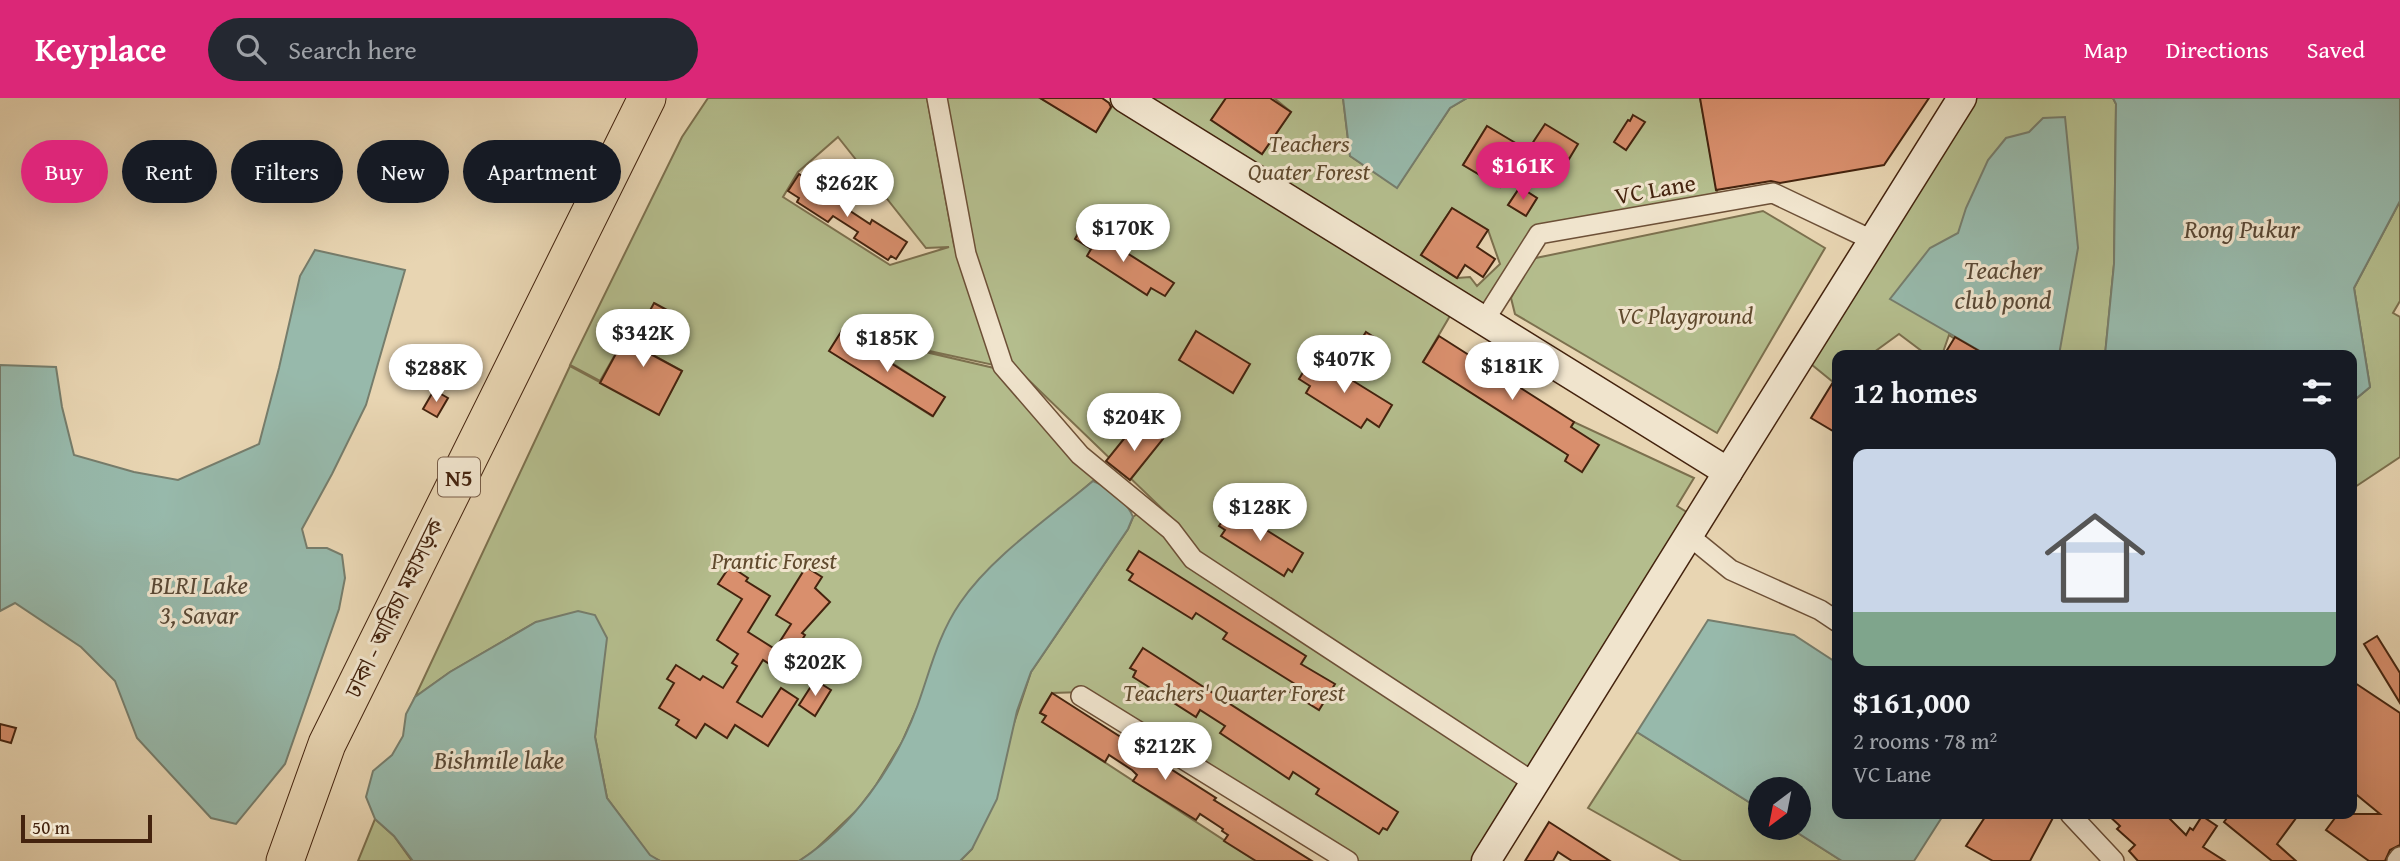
<!DOCTYPE html>
<meta charset="utf-8">
<style>
body{margin:0;font-family:"Gentium Book Plus","Noto Serif Bengali",serif;background:#242831;color:#f1f3f6;height:100vh;display:flex;flex-direction:column;font-size:26px;white-space:nowrap}
*{box-sizing:border-box;margin:0}
p{font-size:23px;color:#9ea1a6}
.icon{flex:none;width:38px;height:38px;fill:none;stroke:currentColor;stroke-width:2;stroke-linecap:round;stroke-linejoin:round}
.map{position:relative;flex:1;overflow:hidden}
.drawer{position:absolute;left:1832px;top:252px;width:525px;height:469px;display:flex;flex-direction:column;background:#171b24;border-radius:14px;box-shadow:0 7px 28px #0002}
.drawer>*{flex:none}
.top-card{position:absolute;left:21px;top:42px;width:665px;height:63px;display:flex;gap:14px}
.needle{width:46px;rotate:212deg}
.controls{position:absolute;left:1748px;top:679px;display:grid;gap:14px}
.controls a{display:grid;place-items:center;width:63px;height:63px;border-radius:50%;background:#171b24;box-shadow:0 7px 28px #0002;font-size:35px}
.scale{position:absolute;left:21px;bottom:18px;width:131px;box-sizing:border-box;padding-left:7px;border:4px solid #44230e;border-top:0;font-size:19px;line-height:24px;white-space:nowrap;color:#44230e;-webkit-text-stroke:5px #f0e4cd;paint-order:stroke}
.price{position:absolute;translate:-50% -60px;padding:0 16px;border-radius:24px;background:#fff;color:#222;font-size:23px;line-height:46px;filter:drop-shadow(0 2px 4px #0008)}
.price::after{content:'';position:absolute;left:50%;top:42px;width:21px;height:16px;margin-left:-10px;background:inherit;clip-path:polygon(0 0,100% 0,50% 100%)}
.price.on{background:#db2777;color:#fff}
ul{padding:0;list-style:none}
li{display:grid;align-content:center;gap:14px;height:371px;padding:0 21px}
li span{display:grid;place-items:center;height:217px;border-radius:14px;color:#555}
li>.icon{margin-inline-start:auto}
span .icon{width:126px;height:126px;fill:#fffc;stroke-width:1}
li b{font-size:30px}
h2{display:flex;justify-content:space-between;align-items:center;height:84px;padding:0 21px;font-size:30px}
.chip{padding:0 24px;border-radius:32px;background:#171b24;box-shadow:0 7px 28px #0002;font-size:24px;line-height:63px}
.chip.on{background:#db2777;color:#fff}
header{display:flex;align-items:center;gap:42px;box-sizing:border-box;height:98px;padding:0 35px;background:#db2777;color:#fff}
header strong{font-size:33px}
nav{display:flex;gap:38px;margin-inline-start:auto;font-size:24px}
.search{width:490px;height:63px;background:#242831;display:flex;align-items:center;gap:18px;box-sizing:border-box;padding:0 24px;border-radius:38px;color:#9ea1a6;font-size:26px}
.map>svg:first-child{display:block}
.green{fill:#b4bd8d;stroke:#7c704e;stroke-width:2;fill-rule:evenodd}
.water{fill:#97b9ab;stroke:#767d6c;stroke-width:2}
.building{fill:#d98f6d;stroke:#44230e;stroke-width:2}
.lines{fill:none;stroke-linecap:round;stroke-linejoin:round}
.street-casing{stroke:#6d5037;stroke-width:22}
.secondary-casing{stroke:#44230e;stroke-width:31}
.highway-casing{stroke:#44230e;stroke-width:39}
.street{stroke:#f0e4cd;stroke-width:19}
.secondary{stroke:#f0e4cd;stroke-width:28}
.highway{stroke:#e8d5b2;stroke-width:37}
.labels{text-anchor:middle;dominant-baseline:central;stroke-width:6;stroke-linejoin:round;paint-order:stroke}
.shield{fill:#f0e4cd;stroke:#785d47;stroke-width:2}
.shield-label{font-size:23px;font-weight:bold;fill:#44230e}
.park-label{font-size:24px;font-style:italic;fill:#604a2e;stroke:#f0e4cd}
.street-label{font-size:24px;fill:#44230e;stroke:#f0e4cd}
.water-label{font-size:26px;font-style:italic;fill:#594835;stroke:#f0e4cd}
</style>
<header>
<strong>Keyplace</strong>
<div class="search"><svg class="icon" aria-label="search" viewBox="0 0 24 24"><circle cx="10" cy="10" r="6"/><path d="M15 15l6 6"/></svg>Search here</div>
<nav><a>Map</a><a>Directions</a><a>Saved</a></nav>
</header>
<div class="map">
<svg width="2400" height="763" viewBox="0 0 2400 763">
<rect width="100%" height="100%" fill="#e8d5b2"/>
<filter id="stains"><feTurbulence type="fractalNoise" baseFrequency=".00286" numOctaves="4"/><feColorMatrix values="0 0 0 0 .2 0 0 0 0 .09 0 0 0 0 .02 0 0 0 .5 -.17"/></filter>
<radialGradient id="worn" r=".72"><stop offset=".6" stop-color="#630" stop-opacity="0"/><stop offset="1" stop-color="#630" stop-opacity=".3"/></radialGradient>
<g class="green">
<path d="M708,0H927L954,147L998,268L842,234L830,253L932,318L944,299L848,236L994,270L1103,387L1093,383L989,471L917,610L902,644L876,687L858,711L814,753L799,763H660L650,758L607,700L595,639L599,603L536,524L450,574L415,599L570,268L659,316L682,273L624,241L600,283L570,267L682,39ZM838,39L926,150L949,149L890,167L783,99L798,74Z"/>
<polygon points="944,0 1040,0 1096,34 1113,7 1454,211 1423,264 1558,349 1574,324 1694,380 1677,408 1693,418 1536,679 1208,472 1180,428 1010,264 974,152"/>
<path d="M1134,0H1226L1211,22L1262,56L1291,14L1274,0H1343L1350,58L1397,89L1450,10L1467,0H1700L1719,104L1539,136L1487,216ZM1487,28L1524,51L1500,89L1463,67ZM1520,89L1537,100L1526,117L1508,107ZM1452,110L1488,132L1500,166L1477,188L1470,179L1457,180L1421,157Z"/>
<polygon points="1962,0 2113,0 2116,6 2114,166 2105,257 1967,257 1969,251 1949,237 1942,257 1927,257 1899,236 1870,257 1838,257 1837,281 1833,284 1806,262"/>
<polygon points="2400,103 2400,203 2393,215 2400,219 2400,359 2352,391 2352,304 2370,289 2354,190"/>
<polygon points="1763,113 1825,150 1717,335 1515,216 1511,200 1531,161"/>
<polygon points="1144,410 1193,461 1533,686 1483,763 1354,763 1083,594 1052,595 1040,614 1046,618 1043,624 1256,763 960,763 972,751 1031,574 1128,431 1133,419"/>
<polygon points="1637,634 1760,711 1760,730 1790,730 1842,763 1682,763 1588,710"/>
<polygon points="375,721 394,738 412,763 358,763"/>
</g>
<g class="water">
<polygon points="1343,0 1467,0 1450,10 1397,90 1350,58"/>
<polygon points="2113,0 2400,0 2400,103 2354,190 2370,289 2352,304 2352,257 2105,257 2114,166 2116,6"/>
<polygon points="2065,19 2078,150 2059,257 1987,257 1890,201 1930,150 1958,135 1966,110 1988,62 2006,40 2029,34 2043,20"/>
<polygon points="315,152 405,172 366,307 332,376 302,431 307,450 327,450 342,457 345,480 339,511 285,666 236,726 211,720 137,640 115,583 81,549 15,505 0,513 0,267 56,269 62,309 74,357 134,374 178,382 259,346 279,270 300,178"/>
<path d="M1093,383C1108,389 1127,403 1133,419L1128,431L1031,574L1017,613L997,701L972,751L960,763H799C853,728 895,669 917,609C930,573 938,537 960,505C991,459 1050,419 1093,383Z"/>
<polygon points="578,513 595,517 607,540 595,639 607,700 650,757 660,763 413,763 394,738 375,721 366,699 373,673 392,657 403,638 406,616 415,599 450,574 536,524"/>
<polygon points="1708,522 1794,537 1837,565 1838,716 1944,716 1914,763 1842,763 1790,730 1799,730 1799,691 1760,691 1760,711 1637,634"/>
</g>
<g class="building">
<polygon points="1040,0 1102,0 1109,5 1111,9 1096,34"/>
<polygon points="1226,0 1270,0 1291,14 1262,56 1211,22"/>
<polygon points="1700,0 1929,0 1884,67 1780,85 1771,83 1716,92"/>
<polygon points="1633,17 1645,24 1626,52 1614,44 1628,22 1630,23"/>
<polygon points="1545,26 1578,46 1569,61 1566,59 1559,70 1528,52"/>
<polygon points="1487,28 1524,50 1500,89 1463,67"/>
<polygon points="799,76 831,96 829,99 870,126 872,122 907,144 896,161 891,158 888,162 854,140 858,134 833,118 828,124 797,104 799,100 788,93"/>
<polygon points="1520,89 1537,100 1526,118 1508,107"/>
<polygon points="1452,110 1488,132 1477,149 1495,161 1483,179 1465,167 1457,180 1421,157"/>
<polygon points="1083,127 1174,185 1165,198 1151,190 1147,197 1087,158 1091,151 1075,141"/>
<polygon points="654,205 667,212 645,253 682,273 659,317 600,285 624,241 632,246"/>
<polygon points="1196,233 1250,266 1233,295 1179,262"/>
<polygon points="841,234 945,299 933,318 829,253"/>
<polygon points="1366,234 1382,244 1370,262 1354,253"/>
<polygon points="1439,238 1574,324 1571,329 1599,347 1582,374 1565,363 1568,357 1423,264"/>
<polygon points="1955,239 1986,257 1944,257"/>
<polygon points="1313,258 1392,307 1379,329 1367,321 1361,330 1306,295 1310,288 1299,281"/>
<polygon points="1838,276 1838,336 1811,320"/>
<polygon points="434,292 448,300 437,319 423,311"/>
<polygon points="1148,329 1163,341 1130,382 1106,363 1127,337 1136,345"/>
<polygon points="1231,410 1303,455 1292,474 1288,471 1284,478 1221,438 1225,432 1219,428"/>
<polygon points="1139,453 1306,558 1301,566 1335,586 1319,612 1290,594 1295,586 1223,541 1227,535 1221,531 1196,515 1192,521 1129,482 1133,476 1127,472"/>
<polygon points="730,468 748,480 746,483 770,498 748,534 775,551 791,526 776,517 806,469 822,479 815,490 830,504 802,535 805,537 782,574 763,562 737,604 762,619 781,590 798,601 768,648 735,627 727,640 705,626 696,640 676,627 679,622 659,610 674,585 667,581 676,567 700,582 703,578 723,590 737,568 732,565 738,556 717,542 742,501 718,486"/>
<polygon points="2377,538 2400,575 2400,605 2364,546"/>
<polygon points="1143,550 1398,714 1387,732 1383,730 1379,736 1316,696 1319,691 1293,674 1289,681 1220,635 1225,628 1200,612 1196,619 1133,579 1136,573 1130,570"/>
<polygon points="815,582 831,592 815,618 799,607"/>
<polygon points="2352,583 2400,615 2400,747 2390,752 2385,763 2369,763 2326,732 2338,716 2380,716 2352,693"/>
<polygon points="1052,595 1216,700 1214,702 1312,763 1256,763 1224,743 1228,737 1222,733 1223,731 1200,716 1196,722 1133,683 1137,677 1132,672 1109,657 1105,664 1042,624 1046,618 1040,615"/>
<polygon points="0,626 16,630 11,645 0,642"/>
<polygon points="1987,716 2055,716 2030,763 1993,763 1966,748"/>
<polygon points="2107,716 2165,716 2186,737 2190,730 2193,732 2202,718 2217,728 2203,749 2225,763 2138,763 2129,753 2135,747 2117,731 2120,728"/>
<polygon points="2230,716 2299,716 2277,746 2296,763 2272,763 2224,724"/>
<polygon points="1549,724 1610,763 1572,763 1558,754 1553,763 1525,763"/>
</g>
<g class="lines">
<g class="street-casing">
<g id="street">
<polyline points="937,0 966,156 1003,268 1080,357 1171,432 1193,461 1536,686"/>
<polyline points="1484,223 1539,136 1773,95 1872,142"/>
<polyline points="1688,437 1731,472 1820,512 1838,524"/>
<polyline points="1081,598 1348,763"/>
<polyline points="2070,716 2114,763"/>
<polyline points="2397,763 2400,759"/>
</g>
</g>
<g class="secondary-casing">
<g id="secondary">
<polyline points="1125,0 1728,374 1962,0"/>
<polyline points="1486,763 1728,374"/>
</g>
</g>
<g class="highway-casing">
<polyline id="highway" points="285,763 327,646 647,0"/>
</g>
<use href="#street" class="street"/>
<use href="#secondary" class="secondary"/>
<use href="#highway" class="highway"/>
</g>
<g class="labels">
<rect class="shield" x="438" y="359.5" width="42" height="39" rx="5"/>
<g class="shield-label">
<text x="459" y="379">N5</text>
</g>
<g class="park-label">
<text x="1309" y="45">Teachers<tspan x="1309" dy="28">Quater Forest</tspan></text>
<text x="1685" y="217">VC Playground</text>
<text x="774" y="462">Prantic Forest</text>
<text x="1234" y="594">Teachers' Quarter Forest</text>
</g>
<g class="street-label">
<text transform="translate(1655 91) rotate(-10)">VC Lane</text>
<text transform="translate(394 510) rotate(-64)">ঢাকা - আরিচা মহাসড়ক</text>
</g>
<g class="water-label">
<text x="2242" y="130">Rong Pukur</text>
<text x="2003" y="171">Teacher<tspan x="2003" dy="30">club pond</tspan></text>
<text x="199" y="486">BLRI Lake<tspan x="199" dy="30">3, Savar</tspan></text>
<text x="499" y="661">Bishmile lake</text>
</g>
</g>
<rect width="100%" height="100%" filter="url(#stains)"/>
<rect width="100%" height="100%" fill="url(#worn)"/>
</svg>
<div class="controls">
<a><svg class="needle" viewBox="-14 -14 28 28"><path d="M0-13l5 13h-10z" fill="#e53935"/><path d="M0 13l5-13h-10z" fill="#9ea1a6"/></svg></a>
</div>
<div class="scale">50 m</div>
<b class="price on" style="left:1523px;top:104px">$161K</b>
<b class="price" style="left:847px;top:121px">$262K</b>
<b class="price" style="left:1123px;top:166px">$170K</b>
<b class="price" style="left:643px;top:271px">$342K</b>
<b class="price" style="left:887px;top:276px">$185K</b>
<b class="price" style="left:1344px;top:297px">$407K</b>
<b class="price" style="left:1512px;top:304px">$181K</b>
<b class="price" style="left:436px;top:306px">$288K</b>
<b class="price" style="left:1134px;top:355px">$204K</b>
<b class="price" style="left:1260px;top:445px">$128K</b>
<b class="price" style="left:815px;top:600px">$202K</b>
<b class="price" style="left:1165px;top:684px">$212K</b>
<div class="top-card">
<a class="chip on">Buy</a>
<a class="chip">Rent</a>
<a class="chip">Filters</a>
<a class="chip">New</a>
<a class="chip">Apartment</a>
</div>
<section class="drawer">
<h2>12 homes<svg class="icon" aria-label="filters" viewBox="0 0 24 24"><path d="M4 7h16M4 17h16"/><circle cx="9" cy="7" r="2"/><circle cx="15" cy="17" r="2"/></svg></h2>
<ul>
<li><span style="background:linear-gradient(#c9d6e8 75%,#7fa58c 0)"><svg class="icon" aria-label="home" viewBox="0 0 24 24"><path d="M3 11l9-7 9 7M6 9v11h12V9"/></svg></span><div><b>$161,000</b><p>2 rooms · 78 m²</p><p>VC Lane</p></div></li>
</ul>
</section>
</div>
